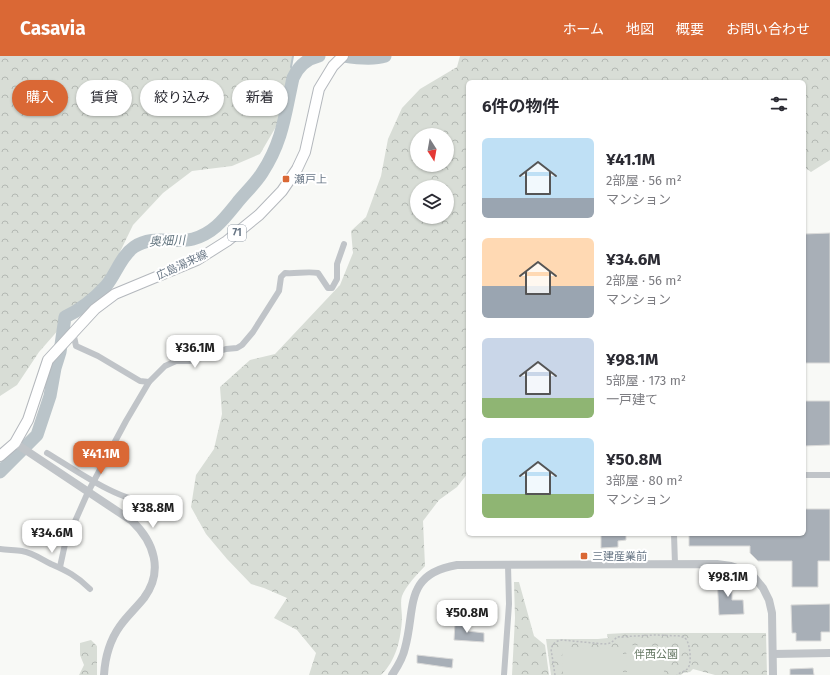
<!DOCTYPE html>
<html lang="ja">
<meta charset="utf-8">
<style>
body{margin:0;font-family:"Fira Sans","Noto Sans JP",sans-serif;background:#f2f2f3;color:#2b2b33;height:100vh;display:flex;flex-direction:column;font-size:15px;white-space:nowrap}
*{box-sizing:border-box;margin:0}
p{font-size:13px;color:#7c7c81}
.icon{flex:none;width:22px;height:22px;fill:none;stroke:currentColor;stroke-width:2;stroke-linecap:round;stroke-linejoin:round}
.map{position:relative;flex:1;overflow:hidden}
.sheet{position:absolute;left:466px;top:24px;width:340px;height:456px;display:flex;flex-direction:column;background:#fff;border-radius:6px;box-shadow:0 1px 3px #0004}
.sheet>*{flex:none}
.guide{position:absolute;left:12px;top:24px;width:380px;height:36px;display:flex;gap:8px}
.needle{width:26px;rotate:169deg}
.fabs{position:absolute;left:410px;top:72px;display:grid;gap:8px}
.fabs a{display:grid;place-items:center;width:44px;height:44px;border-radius:50%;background:#fff;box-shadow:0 1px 3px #0004;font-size:20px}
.price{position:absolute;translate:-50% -34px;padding:0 9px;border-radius:8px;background:#fff;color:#222;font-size:13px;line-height:26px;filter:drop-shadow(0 1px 2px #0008)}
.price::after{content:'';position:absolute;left:50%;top:24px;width:12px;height:9px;margin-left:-6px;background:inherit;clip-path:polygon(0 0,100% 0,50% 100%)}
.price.active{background:#da6835;color:#fff}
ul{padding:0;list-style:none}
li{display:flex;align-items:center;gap:12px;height:100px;padding:0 16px}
li span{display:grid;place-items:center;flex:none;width:112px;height:80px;border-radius:6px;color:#555}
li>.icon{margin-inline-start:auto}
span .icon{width:48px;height:48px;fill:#fffc;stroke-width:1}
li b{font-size:17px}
h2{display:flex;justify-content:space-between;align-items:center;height:48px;padding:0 16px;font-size:17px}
.tag{padding:0 14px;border-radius:18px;background:#fff;box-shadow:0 1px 3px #0004;font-size:14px;line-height:36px}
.tag.active{background:#da6835;color:#fff}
header{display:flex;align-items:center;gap:24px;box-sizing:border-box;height:56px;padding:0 20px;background:#da6835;color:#fff}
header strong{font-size:19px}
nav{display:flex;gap:22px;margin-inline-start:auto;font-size:14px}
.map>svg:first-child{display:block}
.forest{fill:url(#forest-crowns);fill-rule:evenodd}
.pitch{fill:#d8ddd6}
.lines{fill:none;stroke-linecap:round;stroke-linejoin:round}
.stream{stroke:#bac4c9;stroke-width:2}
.river{stroke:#bac4c9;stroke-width:13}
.building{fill:#a8afb7;stroke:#dadad9}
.primary-casing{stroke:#b4b8bd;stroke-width:12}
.path{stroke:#bbbdc0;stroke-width:1.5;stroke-dasharray:2 2;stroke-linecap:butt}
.minor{stroke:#c0c4c8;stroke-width:6}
.tertiary{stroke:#c0c4c8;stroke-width:8}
.primary{stroke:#fff;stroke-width:10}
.poi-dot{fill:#da6835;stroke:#fff;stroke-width:1.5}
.labels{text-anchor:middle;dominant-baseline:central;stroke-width:4;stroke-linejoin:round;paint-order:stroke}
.shield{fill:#fff;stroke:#96a0aa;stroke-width:1}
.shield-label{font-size:10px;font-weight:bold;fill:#697786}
.poi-label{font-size:11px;fill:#697786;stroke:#fff;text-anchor:start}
.street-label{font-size:11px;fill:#697786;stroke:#fff}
.park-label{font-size:11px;fill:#667864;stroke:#fff}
.water-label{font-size:12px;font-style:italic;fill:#657781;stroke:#fff}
</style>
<header>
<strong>Casavia</strong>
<nav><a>ホーム</a><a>地図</a><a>概要</a><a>お問い合わせ</a></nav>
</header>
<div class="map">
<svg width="830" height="619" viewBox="0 0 830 619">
<defs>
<pattern id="forest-crowns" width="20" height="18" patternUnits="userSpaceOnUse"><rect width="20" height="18" fill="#d8ddd6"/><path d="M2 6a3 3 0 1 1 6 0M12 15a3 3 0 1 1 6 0" fill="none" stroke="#b3b8b3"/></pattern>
</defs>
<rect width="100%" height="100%" fill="#f8f9f6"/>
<g class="forest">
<polygon points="0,0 293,0 288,39 277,69 260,98 232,110 192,115 163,137 133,169 105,227 82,247 39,296 17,329 0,340"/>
<path d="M460,0H830V104L811,116L804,111V26H468V417L457,431L439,444L423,465L425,510C418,517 405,531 402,540C400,546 402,556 402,562C401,583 396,605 381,619H309L316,597L297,574L274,562L287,542L264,532L251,528L227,503L206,478L191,451L196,419L214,393L222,358L220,331L250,304L275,298L340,229L353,197L351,175L366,161L381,120L388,83L402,52L420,33L457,11ZM417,79H447V109H417ZM417,131H447V161H417Z"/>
<polygon points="514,526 519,526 534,580 545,589 549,619 512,619 515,562"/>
<polygon points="625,577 766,577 767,619 715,619 693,613 690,616 683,617 681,619 551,619 546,583 598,583 608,582 607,578"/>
<polygon points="91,584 97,590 97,619 79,619 84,609 80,599 80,587"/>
</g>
<g class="pitch">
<polygon points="626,589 664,590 664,619 627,619"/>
<polygon points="623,591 623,619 563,619 562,592 604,593"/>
</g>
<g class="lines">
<polyline class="stream" points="293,0 291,11 295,17"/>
<g class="river">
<path d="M344,0C357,2 373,4 385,0"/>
<path d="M0,416L37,379L50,340L55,312L60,296L65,261C80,254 95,242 106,230C116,218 121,200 134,191C153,178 174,188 193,183C214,177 224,163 237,147C245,137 255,128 262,117C283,85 285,58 293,22C298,11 306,3 319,0"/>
</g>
</g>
<g class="building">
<polygon points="830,177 830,307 804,307 804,178"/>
<polygon points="804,345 830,345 830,389 804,390"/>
<polygon points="804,453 830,453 830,505 818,505 818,531 792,531 792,505 758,505 750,497 750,490 689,490 689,478 804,478"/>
<polygon points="601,478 626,478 626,484 618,485 618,491 601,492"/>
<polygon points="717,520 732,520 732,544 743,544 744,558 719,559"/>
<polygon points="830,548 830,576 821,576 821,585 796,585 796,577 792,577 791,549"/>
<polygon points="455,567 468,568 468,575 484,577 484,586 454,584"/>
<polygon points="417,599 453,603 452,612 417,607"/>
<polygon points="813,612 814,619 790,619 790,613"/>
</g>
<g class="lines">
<g class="primary-casing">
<polyline id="primary" points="0,400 15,387 28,364 48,304 95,253 115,238 197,204 227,185 259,159 282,135 297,113 305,96 319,33 333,10 343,0"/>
</g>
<path class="path" d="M555,619L551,593C553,587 556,585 562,584L604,588L611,587L617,581L655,579L681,580C684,581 684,581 686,583C690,588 692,607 688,612C685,616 680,616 677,619"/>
<g class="minor">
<polyline points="73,276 76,290 98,300 140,325 149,326"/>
<path d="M47,397C69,410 116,443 140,444C145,444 151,443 156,442"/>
<polyline points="804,419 830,419"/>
<polyline points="674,478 675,508"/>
<path d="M0,493C7,494 15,494 22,495C33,497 41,503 51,508C67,515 77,520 90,533"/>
<path d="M60,511L65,488L88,436L126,365L149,326L165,310L176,305H190L226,293L237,292L242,289L253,276L279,235L281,221L285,217C296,218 307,215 318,217L328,232H332L337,223V208L344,188"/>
<polyline points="504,619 509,548 508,509"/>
</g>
<g class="tertiary">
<path d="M15,387L132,465C154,486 164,515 144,542C136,552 127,560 120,570C110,584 105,602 104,619"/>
<polyline points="773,598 830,597"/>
<path d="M392,619C398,610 403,602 405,592C416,553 403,518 457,509L717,508L731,510L743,514L754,521L763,532L769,544L772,557L773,619"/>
</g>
<use href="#primary" class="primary"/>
</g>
<g class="poi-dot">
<rect x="282" y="119" width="8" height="8" rx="2"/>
<rect x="580" y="496" width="8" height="8" rx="2"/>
</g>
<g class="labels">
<rect class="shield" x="228" y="169" width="18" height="16" rx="3"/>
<g class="shield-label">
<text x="237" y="177">71</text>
</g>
<g class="poi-label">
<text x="294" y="123">瀬戸上</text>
<text x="592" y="500">三建産業前</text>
</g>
<g class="street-label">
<text transform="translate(182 209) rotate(-25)">広島湯来線</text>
</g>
<g class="park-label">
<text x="656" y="598">伴西公園</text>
</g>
<g class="water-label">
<text transform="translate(167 185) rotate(-3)">奥畑川</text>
</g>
</g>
</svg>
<div class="fabs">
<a><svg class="needle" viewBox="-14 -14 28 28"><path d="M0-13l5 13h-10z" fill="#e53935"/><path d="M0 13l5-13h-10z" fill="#7c7c81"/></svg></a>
<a><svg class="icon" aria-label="layers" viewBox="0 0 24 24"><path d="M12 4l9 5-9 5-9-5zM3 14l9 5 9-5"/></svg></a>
</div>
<b class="price" style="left:195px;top:313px">¥36.1M</b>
<b class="price active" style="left:101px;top:419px">¥41.1M</b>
<b class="price" style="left:153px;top:473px">¥38.8M</b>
<b class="price" style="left:52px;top:498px">¥34.6M</b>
<b class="price" style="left:728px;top:542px">¥98.1M</b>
<b class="price" style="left:467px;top:578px">¥50.8M</b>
<div class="guide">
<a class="tag active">購入</a>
<a class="tag">賃貸</a>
<a class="tag">絞り込み</a>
<a class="tag">新着</a>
</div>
<section class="sheet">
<h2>6件の物件<svg class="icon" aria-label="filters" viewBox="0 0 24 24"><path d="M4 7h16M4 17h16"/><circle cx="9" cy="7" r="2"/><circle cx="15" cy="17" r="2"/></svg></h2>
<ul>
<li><span style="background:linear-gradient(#bfe0f5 75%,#9aa5b1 0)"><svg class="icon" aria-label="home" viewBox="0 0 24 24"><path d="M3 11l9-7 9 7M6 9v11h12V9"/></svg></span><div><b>¥41.1M</b><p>2部屋 · 56 m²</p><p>マンション</p></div></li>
<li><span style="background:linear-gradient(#ffd9b3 60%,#9aa5b1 0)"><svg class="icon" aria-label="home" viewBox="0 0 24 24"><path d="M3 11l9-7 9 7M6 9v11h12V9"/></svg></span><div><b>¥34.6M</b><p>2部屋 · 56 m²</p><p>マンション</p></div></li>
<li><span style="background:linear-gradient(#c9d6e8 75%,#8fb573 0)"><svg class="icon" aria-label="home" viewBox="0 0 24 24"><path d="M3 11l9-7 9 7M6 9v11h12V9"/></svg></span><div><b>¥98.1M</b><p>5部屋 · 173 m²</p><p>一戸建て</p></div></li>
<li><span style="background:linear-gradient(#bfe0f5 70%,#8fb573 0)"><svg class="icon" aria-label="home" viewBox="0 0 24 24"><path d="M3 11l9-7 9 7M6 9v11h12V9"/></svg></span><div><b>¥50.8M</b><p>3部屋 · 80 m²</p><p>マンション</p></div></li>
</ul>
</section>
</div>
